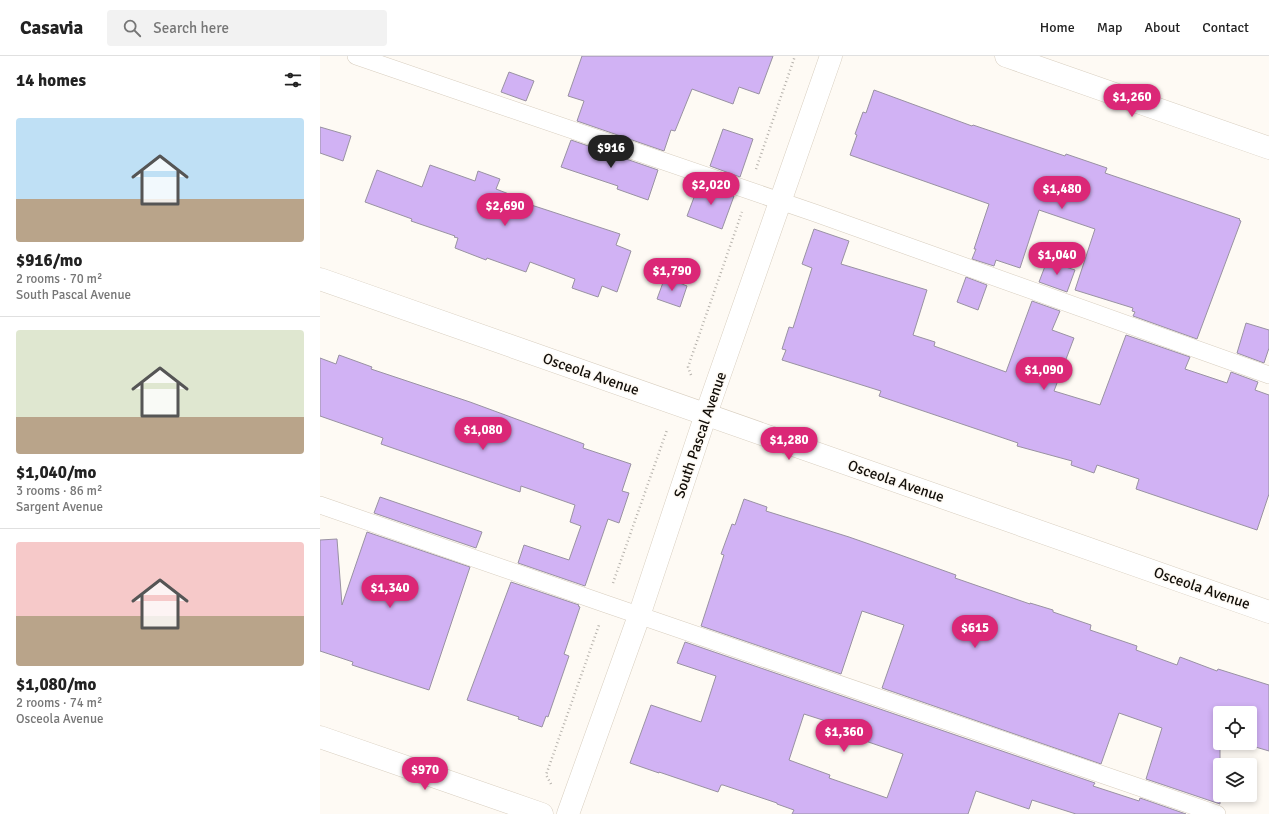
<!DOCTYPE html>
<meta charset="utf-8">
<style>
body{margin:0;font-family:Signika,sans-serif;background:#f2f2f2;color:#222;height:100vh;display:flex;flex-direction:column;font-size:15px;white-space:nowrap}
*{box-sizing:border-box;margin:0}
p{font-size:13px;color:#767676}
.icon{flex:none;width:22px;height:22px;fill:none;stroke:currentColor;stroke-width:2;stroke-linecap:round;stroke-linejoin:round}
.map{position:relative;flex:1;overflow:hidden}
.side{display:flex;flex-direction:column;background:#fff;width:320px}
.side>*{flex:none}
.controls{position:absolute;left:893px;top:650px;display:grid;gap:8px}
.controls a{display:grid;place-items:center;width:44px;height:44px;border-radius:4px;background:#fff;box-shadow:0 2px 6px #0003;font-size:20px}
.price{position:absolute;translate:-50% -34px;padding:0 9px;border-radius:14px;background:#db2777;color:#fff;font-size:13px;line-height:26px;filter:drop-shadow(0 1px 2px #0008)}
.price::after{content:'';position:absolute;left:50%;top:24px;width:12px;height:9px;margin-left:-6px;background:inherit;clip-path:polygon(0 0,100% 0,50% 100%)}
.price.active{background:#222;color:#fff}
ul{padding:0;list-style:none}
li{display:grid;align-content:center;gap:8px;height:212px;padding:0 16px}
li+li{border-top:1px solid #e0e0e0}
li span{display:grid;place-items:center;height:124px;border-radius:4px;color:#555}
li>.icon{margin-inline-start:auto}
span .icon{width:72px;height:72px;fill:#fffc;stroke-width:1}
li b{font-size:17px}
h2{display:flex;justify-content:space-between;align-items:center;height:48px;padding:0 16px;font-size:17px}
header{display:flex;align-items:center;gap:24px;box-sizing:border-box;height:56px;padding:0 20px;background:#fff;border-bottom:1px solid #e0e0e0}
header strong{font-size:19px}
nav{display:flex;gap:22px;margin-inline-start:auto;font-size:14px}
.search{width:280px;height:36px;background:#f2f2f2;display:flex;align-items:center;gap:10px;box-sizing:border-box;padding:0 14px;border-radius:4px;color:#767676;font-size:15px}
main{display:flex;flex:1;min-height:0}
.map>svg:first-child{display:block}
.building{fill:#d1b2f4;stroke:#9992a2;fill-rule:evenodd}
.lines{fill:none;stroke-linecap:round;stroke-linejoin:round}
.lane-casing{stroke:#d8cebf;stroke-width:18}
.street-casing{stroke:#d8cebf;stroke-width:23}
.path{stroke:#b6b2ac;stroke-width:2.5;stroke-dasharray:1 3;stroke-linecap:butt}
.lane{stroke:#fff;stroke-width:17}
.street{stroke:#fff;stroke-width:22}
.labels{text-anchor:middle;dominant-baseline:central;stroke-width:3;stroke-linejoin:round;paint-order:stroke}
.street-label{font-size:15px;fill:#130f0a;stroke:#fefaf4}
</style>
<header>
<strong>Casavia</strong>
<div class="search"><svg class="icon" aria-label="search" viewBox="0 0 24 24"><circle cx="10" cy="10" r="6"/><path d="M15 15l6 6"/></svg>Search here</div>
<nav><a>Home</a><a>Map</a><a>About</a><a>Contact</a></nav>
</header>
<main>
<section class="side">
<h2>14 homes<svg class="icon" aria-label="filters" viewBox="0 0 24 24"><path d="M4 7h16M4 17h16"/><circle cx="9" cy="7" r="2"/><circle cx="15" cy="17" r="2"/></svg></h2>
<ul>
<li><span style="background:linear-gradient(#bfe0f5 65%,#b9a48a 0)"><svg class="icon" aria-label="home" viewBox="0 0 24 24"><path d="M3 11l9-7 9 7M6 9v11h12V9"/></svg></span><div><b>$916/mo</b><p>2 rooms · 70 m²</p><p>South Pascal Avenue</p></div></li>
<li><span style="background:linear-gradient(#dfe7d0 70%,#b9a48a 0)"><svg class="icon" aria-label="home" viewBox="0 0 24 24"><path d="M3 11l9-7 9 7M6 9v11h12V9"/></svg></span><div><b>$1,040/mo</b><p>3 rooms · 86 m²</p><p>Sargent Avenue</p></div></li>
<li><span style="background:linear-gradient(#f6c9c9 60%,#b9a48a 0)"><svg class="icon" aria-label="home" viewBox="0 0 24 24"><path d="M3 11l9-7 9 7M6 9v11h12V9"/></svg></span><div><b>$1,080/mo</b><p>2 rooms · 74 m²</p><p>Osceola Avenue</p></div></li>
</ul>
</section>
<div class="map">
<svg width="949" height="758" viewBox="0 0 949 758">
<rect width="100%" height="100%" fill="#fefaf4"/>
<g class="building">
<polygon points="262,0 453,0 439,38 419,31 413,48 372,33 355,75 351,74 344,95 257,65 264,45 248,40"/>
<polygon points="189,16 214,25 206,45 181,36"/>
<polygon points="554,34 652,70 653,69 745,100 746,98 787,112 785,117 920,163 919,164 921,165 877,283 813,260 815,256 812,255 813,252 755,234 775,173 719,154 700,212 676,204 674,210 652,203 656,193 654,193 669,148 530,99 537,79 535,78 543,56 546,57"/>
<polygon points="0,71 31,80 23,105 0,97"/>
<polygon points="403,73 433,83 420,121 390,110"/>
<polygon points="251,84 338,114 328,144 297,133 298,130 241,111"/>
<polygon points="110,109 155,125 158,115 180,123 176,133 194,140 193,143 300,178 296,189 311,195 297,236 282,230 278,241 252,232 255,223 210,206 206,216 167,202 166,204 135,192 138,182 134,181 135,180 91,165 92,163 45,146 57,114 102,131"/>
<polygon points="379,128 414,140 402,173 367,160"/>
<polygon points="494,173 529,185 521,208 607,234 593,279 615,286 614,290 686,316 712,245 740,255 732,274 754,282 734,335 780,349 806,279 870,301 865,313 907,327 911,316 938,326 935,334 949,339 949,438 937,474 816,433 819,423 777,409 774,417 751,409 752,405 697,390 698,387 559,340 561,335 462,304 466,294 462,293 469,271 473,272 492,212 482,208"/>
<polygon points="727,205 755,214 747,236 719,226"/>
<polygon points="345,221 367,230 360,251 337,243"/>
<polygon points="646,221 667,229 658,254 637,246"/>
<polygon points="926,267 949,274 949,292 944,307 917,297"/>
<polygon points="19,299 52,311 51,313 150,346 264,388 263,392 311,408 302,435 309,437 299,467 288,463 265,530 198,507 204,489 249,504 261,470 250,466 255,449 201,430 200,436 61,388 63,382 0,360 0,302 16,308"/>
<polygon points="60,441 162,476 156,492 54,457"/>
<polygon points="424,443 447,451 446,455 529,481 572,496 636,519 635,522 710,548 710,547 733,554 733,556 771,569 770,574 817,590 816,594 857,609 860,601 897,615 898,613 949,629 949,695 922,687 930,687 930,657 900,657 900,748 826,723 842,672 799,657 781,708 562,632 584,569 542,555 521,618 381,570 404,499 401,498 412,468 415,469"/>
<polygon points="47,476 150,511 109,634 32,609 33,606 0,595 0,484 17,483 22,549"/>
<polygon points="191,526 259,549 258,550 260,551 244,598 249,600 228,661 226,660 222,671 198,663 199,661 147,644"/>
<path d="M365,586L775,727L773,730L819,745L820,742L866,758H756L712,744L709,753L656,735L648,758H472L474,754L457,748V747L403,729H401L398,736L339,716V717L310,707L331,649L381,666L396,620L357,607ZM484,658L537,675L534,681L583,698L567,742L509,722L510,719L469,704Z"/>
</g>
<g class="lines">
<g class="lane-casing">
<g id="lane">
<polyline points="36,0 495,157 949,319"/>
<polyline points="0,449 286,548 897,758"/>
</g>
</g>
<g class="street-casing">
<g id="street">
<polyline points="686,0 949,92"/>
<polyline points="0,223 949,556"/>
<polyline points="0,681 222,758"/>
<polyline points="248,758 319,560 386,358 511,0"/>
</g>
</g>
<g class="path">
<polyline points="436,113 475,0"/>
<polyline points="371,319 368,311 422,156"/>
<polyline points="293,527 347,374"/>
<polyline points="231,728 226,719 279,569"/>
</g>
<use href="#lane" class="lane"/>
<use href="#street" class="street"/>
</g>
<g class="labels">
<g class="street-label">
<text transform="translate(271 318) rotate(19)">Osceola Avenue</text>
<text transform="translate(380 379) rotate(-71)">South Pascal Avenue</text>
<text transform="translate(576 425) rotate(19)">Osceola Avenue</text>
<text transform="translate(882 532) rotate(19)">Osceola Avenue</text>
</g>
</g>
</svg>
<div class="controls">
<a><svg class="icon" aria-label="locate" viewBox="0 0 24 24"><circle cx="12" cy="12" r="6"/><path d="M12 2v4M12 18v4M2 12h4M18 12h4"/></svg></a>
<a><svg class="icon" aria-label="layers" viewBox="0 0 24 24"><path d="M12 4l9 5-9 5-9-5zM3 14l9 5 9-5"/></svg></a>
</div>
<b class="price" style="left:812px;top:62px">$1,260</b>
<b class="price active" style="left:291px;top:113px">$916</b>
<b class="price" style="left:391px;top:150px">$2,020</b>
<b class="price" style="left:742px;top:154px">$1,480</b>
<b class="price" style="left:185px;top:171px">$2,690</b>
<b class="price" style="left:737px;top:220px">$1,040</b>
<b class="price" style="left:352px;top:236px">$1,790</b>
<b class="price" style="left:724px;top:335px">$1,090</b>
<b class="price" style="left:163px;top:395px">$1,080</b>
<b class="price" style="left:469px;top:405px">$1,280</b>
<b class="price" style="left:70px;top:553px">$1,340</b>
<b class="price" style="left:655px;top:593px">$615</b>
<b class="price" style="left:524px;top:697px">$1,360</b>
<b class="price" style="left:105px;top:735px">$970</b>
</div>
</main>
